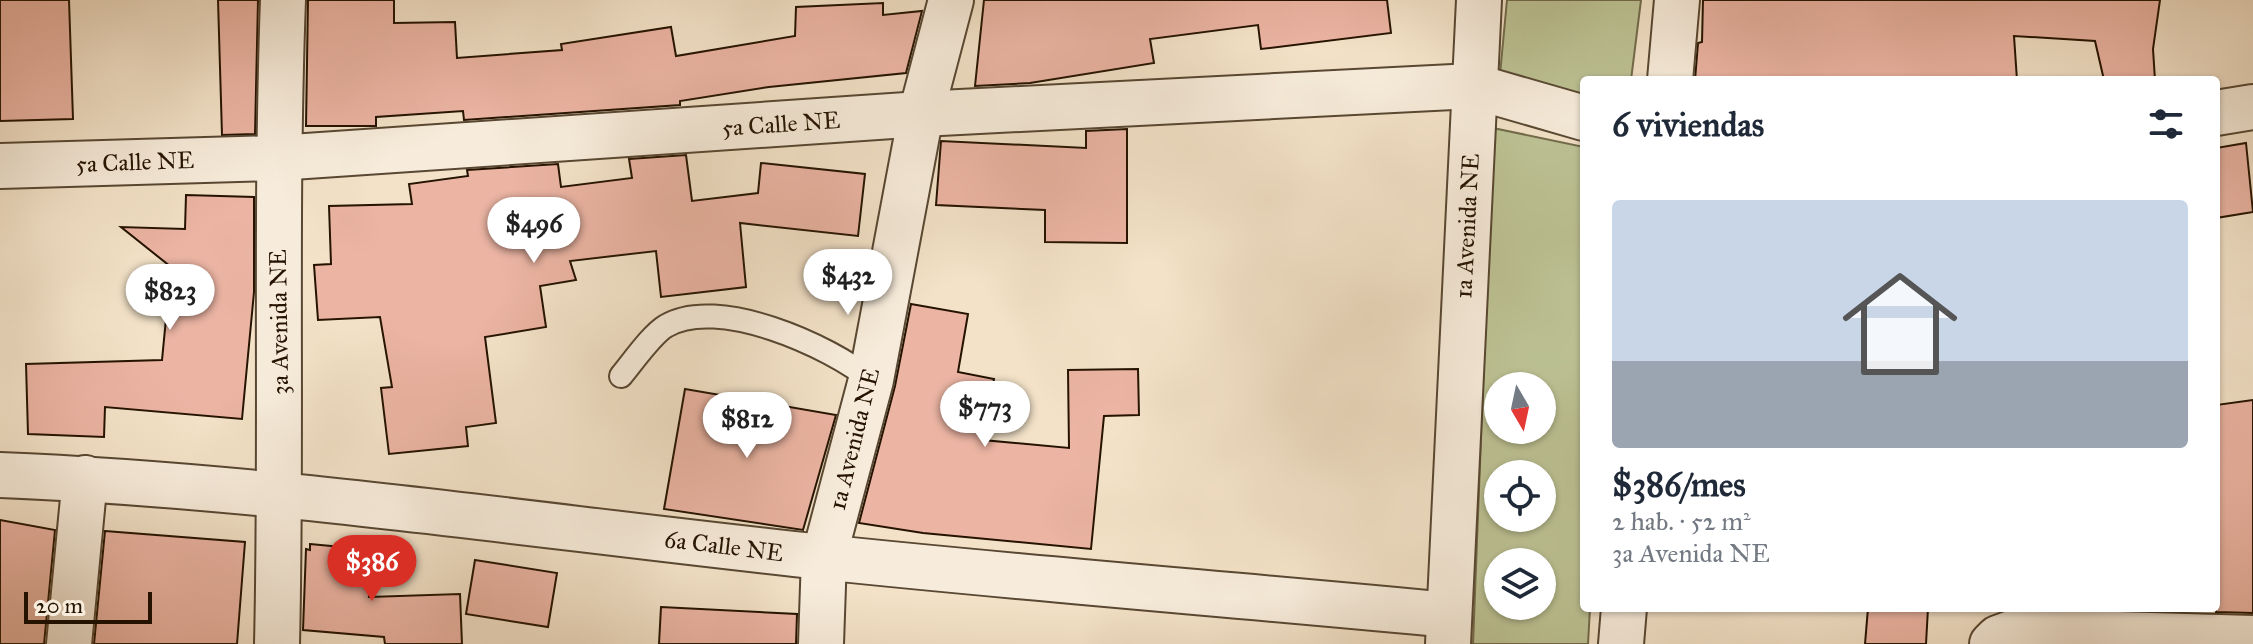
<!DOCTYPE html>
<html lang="es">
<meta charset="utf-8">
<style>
body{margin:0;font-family:"IM FELL Great Primer",serif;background:#f6f6f7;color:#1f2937;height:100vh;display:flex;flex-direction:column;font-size:30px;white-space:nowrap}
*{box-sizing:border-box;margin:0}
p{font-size:26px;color:#747a83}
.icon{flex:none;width:44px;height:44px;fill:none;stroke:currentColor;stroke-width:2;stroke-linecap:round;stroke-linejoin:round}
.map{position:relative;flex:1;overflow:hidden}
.panel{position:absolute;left:1580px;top:76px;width:640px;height:536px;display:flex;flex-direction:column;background:#fff;border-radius:8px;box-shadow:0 2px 6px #0004}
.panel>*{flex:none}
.needle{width:52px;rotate:171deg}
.controls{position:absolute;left:1484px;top:372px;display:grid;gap:16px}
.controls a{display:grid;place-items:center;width:72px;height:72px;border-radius:50%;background:#fff;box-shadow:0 2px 6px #0004;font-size:40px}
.scale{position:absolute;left:24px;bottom:20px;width:128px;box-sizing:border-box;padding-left:8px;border:4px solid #251300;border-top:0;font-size:22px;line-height:28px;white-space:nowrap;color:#251300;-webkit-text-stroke:6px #f7ecdb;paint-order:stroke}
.price{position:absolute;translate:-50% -68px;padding:0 18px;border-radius:28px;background:#fff;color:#222;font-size:26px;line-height:52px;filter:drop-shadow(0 2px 4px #0008)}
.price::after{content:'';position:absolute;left:50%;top:48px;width:24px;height:18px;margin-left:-12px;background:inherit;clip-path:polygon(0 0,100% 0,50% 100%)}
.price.on{background:#d93025;color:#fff}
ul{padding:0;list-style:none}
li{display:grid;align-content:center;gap:16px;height:424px;padding:0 32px}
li+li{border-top:2px solid #e0e1e3}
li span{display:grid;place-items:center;height:248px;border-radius:8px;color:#555}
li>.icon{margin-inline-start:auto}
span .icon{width:144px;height:144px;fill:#fffc;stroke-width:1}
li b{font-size:34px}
h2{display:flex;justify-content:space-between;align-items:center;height:96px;padding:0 32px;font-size:34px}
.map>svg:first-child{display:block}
.green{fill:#bdc395;stroke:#716b4a;stroke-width:2;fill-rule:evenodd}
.building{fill:#ebb4a3;stroke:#251300;stroke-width:2}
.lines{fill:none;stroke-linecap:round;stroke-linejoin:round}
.service-casing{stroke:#584732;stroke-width:26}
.minor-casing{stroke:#584732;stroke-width:48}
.service{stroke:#f7ecdb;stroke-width:22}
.minor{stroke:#f7ecdb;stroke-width:44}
.labels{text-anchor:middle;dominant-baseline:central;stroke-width:6;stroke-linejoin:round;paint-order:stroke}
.street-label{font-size:24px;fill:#251300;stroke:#f7ecdb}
</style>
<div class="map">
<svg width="2253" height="644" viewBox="0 0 2253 644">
<rect width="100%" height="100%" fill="#f3e2c8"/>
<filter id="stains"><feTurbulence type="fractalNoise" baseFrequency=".0025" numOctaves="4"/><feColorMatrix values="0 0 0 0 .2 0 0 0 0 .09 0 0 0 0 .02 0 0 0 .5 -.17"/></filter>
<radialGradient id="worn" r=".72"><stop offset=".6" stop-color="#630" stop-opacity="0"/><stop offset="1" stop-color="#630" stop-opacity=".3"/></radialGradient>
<g class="green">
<polygon points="1507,0 1641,0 1631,80 1584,80 1584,104 1499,85"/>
<path d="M1493,128L1584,147V608H1590L1588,644H1473ZM1498,386H1542V430H1498ZM1498,474H1542V518H1498ZM1498,562H1542V606H1498Z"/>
</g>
<g class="building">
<polygon points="0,0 69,0 73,119 0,121"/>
<polygon points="218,0 258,0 255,134 222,135"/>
<polygon points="308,0 394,0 394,23 455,22 457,58 562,50 561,44 671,27 676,56 795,36 796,7 883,3 883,15 922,11 906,73 769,87 680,101 680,105 464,120 463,111 376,117 376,126 306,126"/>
<polygon points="984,0 1387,0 1391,33 1261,49 1258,25 1150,39 1154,63 1030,83 975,86"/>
<polygon points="1703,0 2160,0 2153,49 2155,80 2104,80 2095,41 2014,36 2017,80 1695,80 1698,43 1702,42"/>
<polygon points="1127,129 1127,243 1045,242 1045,210 936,205 941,141 1086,148 1086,131"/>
<polygon points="2246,143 2253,212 2216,218 2216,148"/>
<polygon points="686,155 692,201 758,193 761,163 865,174 858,236 740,223 746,287 661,297 656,251 570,261 576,280 540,286 546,327 485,337 496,423 466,427 468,446 389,454 381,388 392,387 380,317 318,320 314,265 331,264 329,206 412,204 409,184 468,176 467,170 558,164 561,187 632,178 629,159"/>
<polygon points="186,195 254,197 254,292 242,419 105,407 104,437 28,434 26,364 162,360 171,267 121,227 185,229"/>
<polygon points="911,304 968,314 958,372 994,379 983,440 1069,448 1068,370 1138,369 1139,415 1104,416 1091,549 923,533 859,523 895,386"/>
<polygon points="685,389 836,415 803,530 664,509"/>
<polygon points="2253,400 2253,613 2216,612 2216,405"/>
<polygon points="0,520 55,530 44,644 0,644"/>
<polygon points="105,531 245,542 237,644 94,644"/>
<polygon points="310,544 373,550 369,597 460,594 462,644 385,644 384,637 303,630 306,549 310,550"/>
<polygon points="475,560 557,573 548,627 466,614"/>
<polygon points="661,607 797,614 796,644 659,644"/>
<polygon points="1868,608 1928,608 1926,644 1865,644"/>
</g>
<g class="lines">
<g class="service-casing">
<path id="service" d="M621,376C632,363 652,334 666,326C717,295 830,346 871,380"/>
</g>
<g class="minor-casing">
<g id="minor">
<polyline points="1670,80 1677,0"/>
<polyline points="2216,113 2253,107"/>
<polyline points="0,166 277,158 921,114 1473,86 1584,118"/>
<path d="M0,475C275,486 548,528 822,557C1031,579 1240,595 1449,615"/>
<polyline points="69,644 85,478"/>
<path d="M277,644C282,429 275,215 283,0"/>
<polyline points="821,644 824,557 871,380 921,114 951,0"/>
<polyline points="1448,644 1479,0"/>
<polyline points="1621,644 1624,608"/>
<polyline points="1992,644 1998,638 2017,631 2253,638"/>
</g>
</g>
<use href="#service" class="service"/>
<use href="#minor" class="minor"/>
</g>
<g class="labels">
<g class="street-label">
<text transform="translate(781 124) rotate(-4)">5a Calle NE</text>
<text transform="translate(135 162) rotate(-2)">5a Calle NE</text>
<text transform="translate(1467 226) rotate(-87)">1a Avenida NE</text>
<text transform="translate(279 322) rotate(-91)">3a Avenida NE</text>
<text transform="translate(854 439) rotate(-76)">1a Avenida NE</text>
<text transform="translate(724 546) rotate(7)">6a Calle NE</text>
</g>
</g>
<rect width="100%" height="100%" filter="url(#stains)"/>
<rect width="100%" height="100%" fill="url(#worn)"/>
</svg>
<div class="controls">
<a><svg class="needle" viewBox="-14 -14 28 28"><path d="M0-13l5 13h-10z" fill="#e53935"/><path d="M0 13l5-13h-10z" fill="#747a83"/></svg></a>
<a><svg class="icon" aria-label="locate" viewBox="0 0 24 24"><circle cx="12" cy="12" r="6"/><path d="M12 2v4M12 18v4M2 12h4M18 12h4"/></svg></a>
<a><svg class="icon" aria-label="layers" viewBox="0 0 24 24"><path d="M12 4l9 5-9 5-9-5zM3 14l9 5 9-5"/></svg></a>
</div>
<div class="scale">20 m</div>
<b class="price" style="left:534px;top:265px">$496</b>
<b class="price" style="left:848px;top:317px">$432</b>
<b class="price" style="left:170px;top:332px">$823</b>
<b class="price" style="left:985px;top:449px">$773</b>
<b class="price" style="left:747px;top:460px">$812</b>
<b class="price on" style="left:372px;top:603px">$386</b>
<section class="panel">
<h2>6 viviendas<svg class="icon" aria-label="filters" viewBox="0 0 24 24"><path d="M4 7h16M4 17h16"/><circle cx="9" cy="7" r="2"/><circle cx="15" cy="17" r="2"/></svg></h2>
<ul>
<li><span style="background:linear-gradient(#c9d6e8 65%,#9aa5b1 0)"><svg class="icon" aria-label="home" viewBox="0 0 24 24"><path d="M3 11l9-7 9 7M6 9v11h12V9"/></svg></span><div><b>$386/mes</b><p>2 hab. · 52 m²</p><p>3a Avenida NE</p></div></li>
</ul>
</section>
</div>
